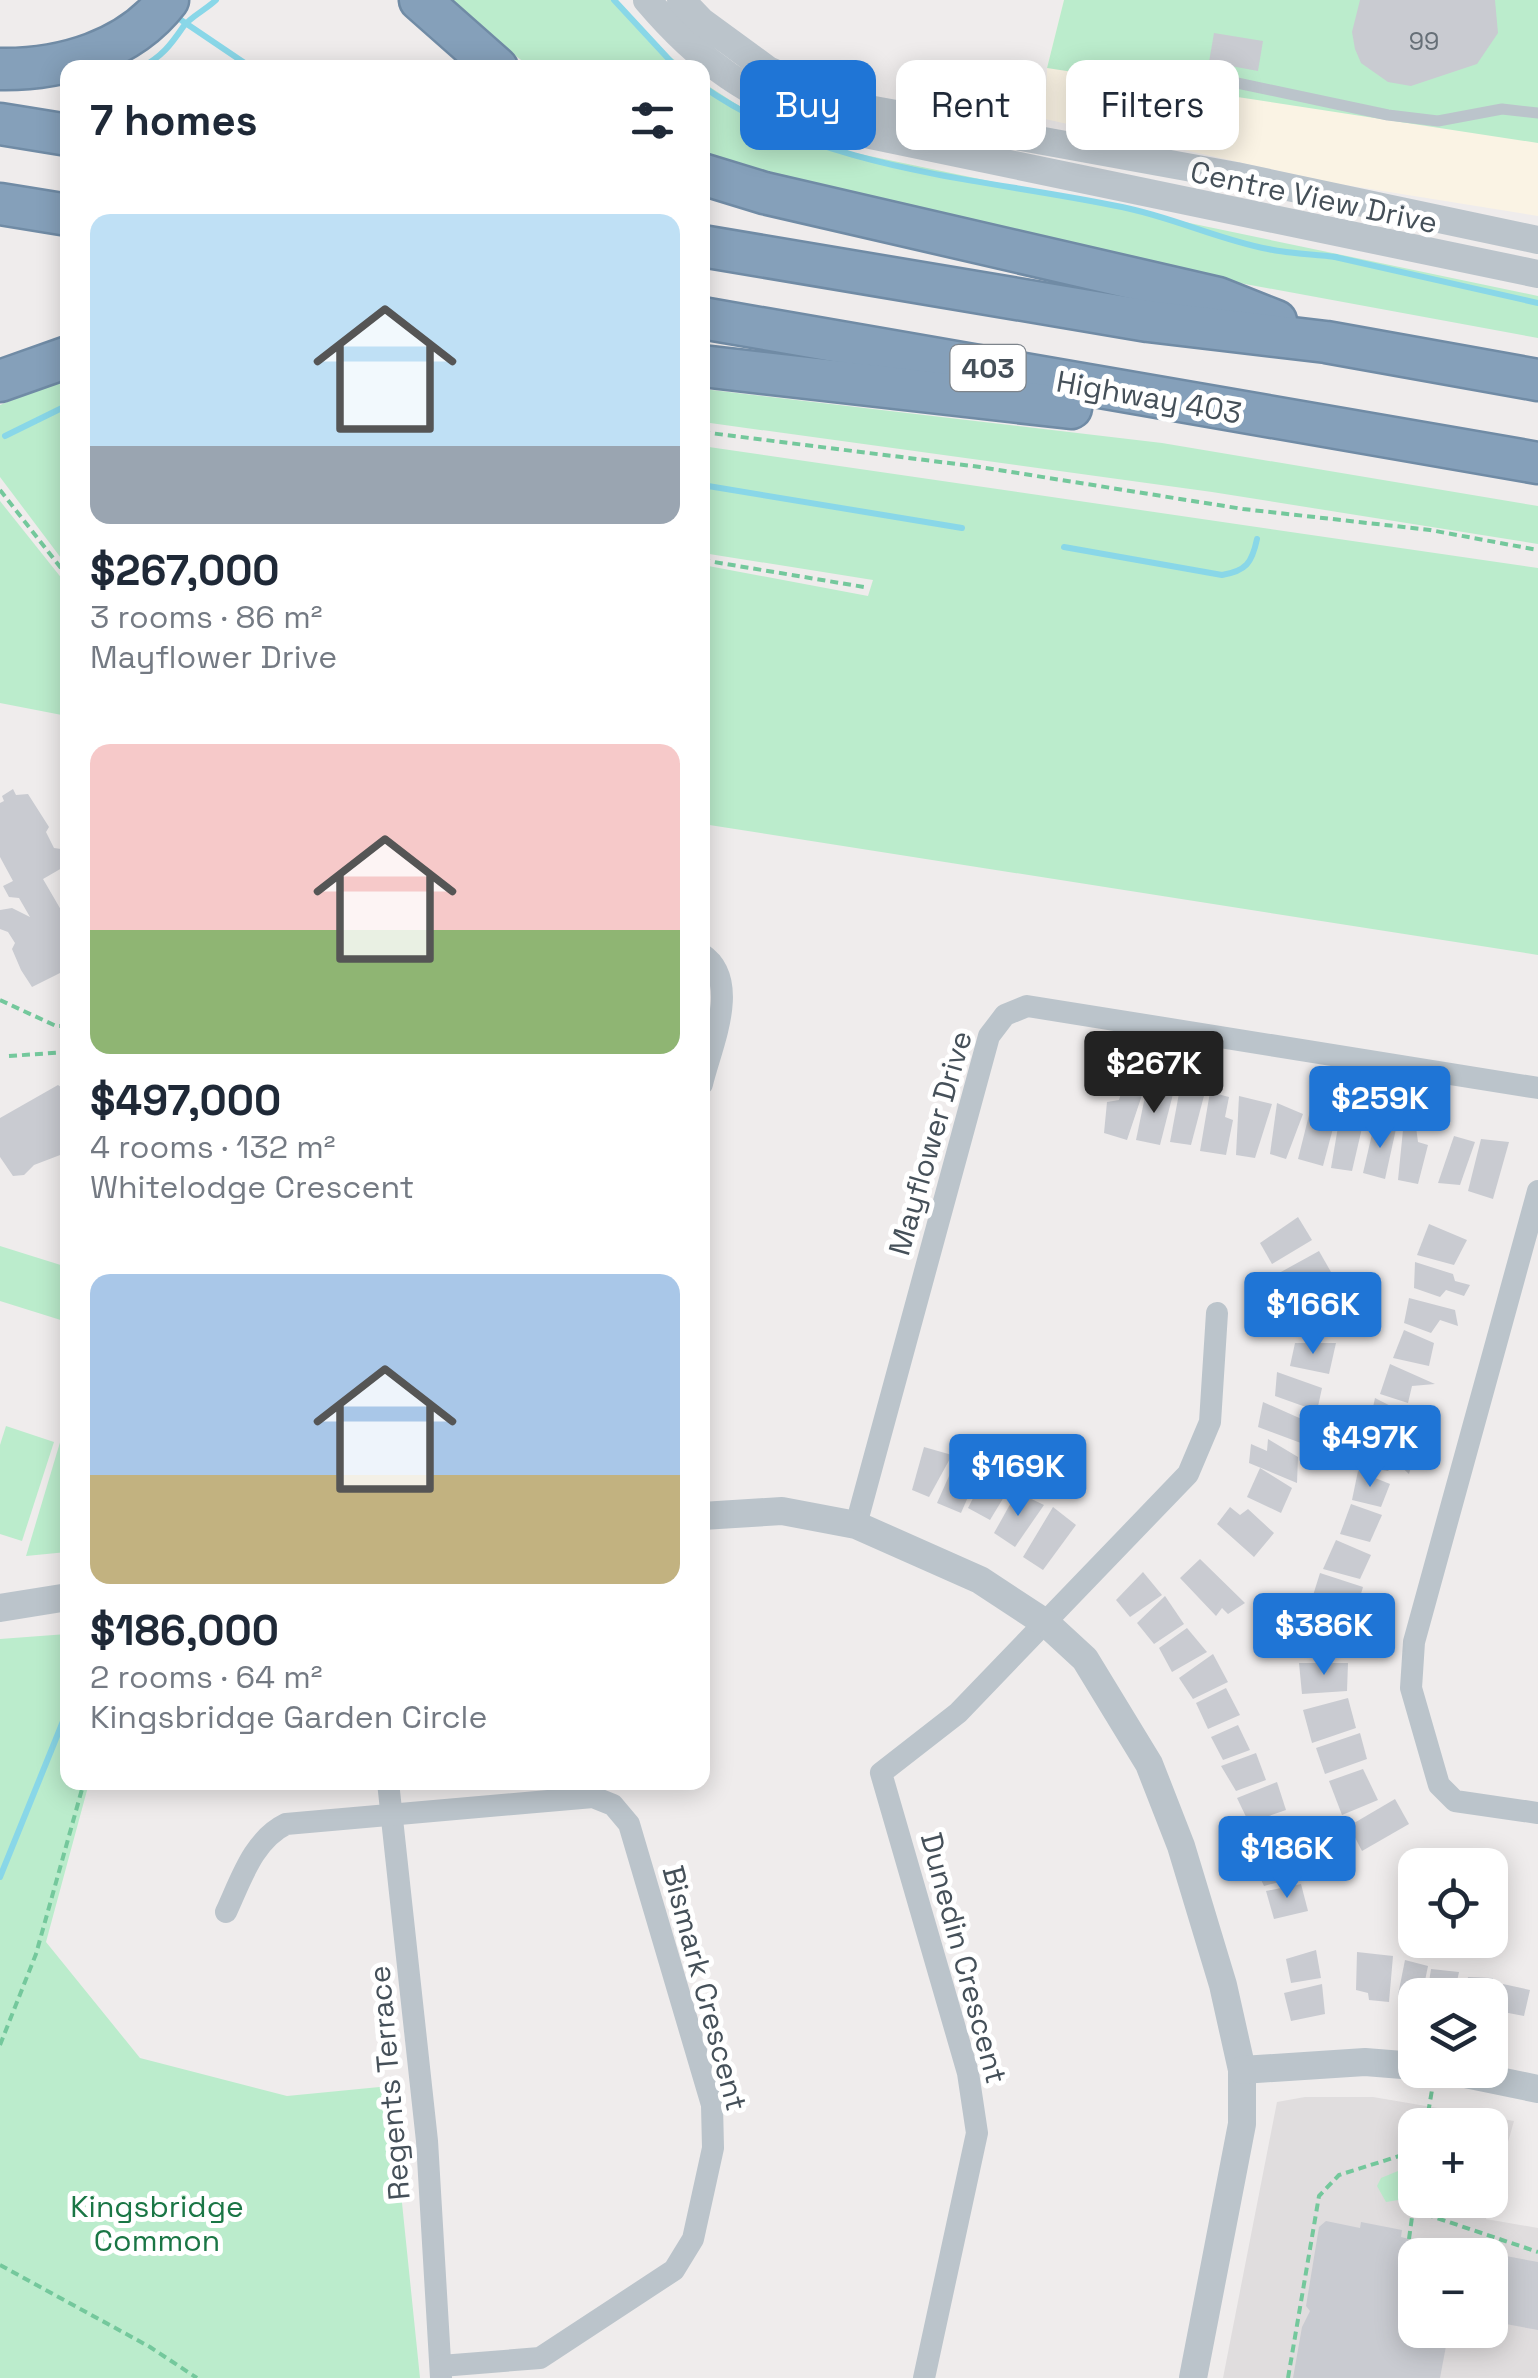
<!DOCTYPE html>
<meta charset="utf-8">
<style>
body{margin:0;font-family:"Space Grotesk",sans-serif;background:#f6f6f7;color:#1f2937;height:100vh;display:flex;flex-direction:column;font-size:38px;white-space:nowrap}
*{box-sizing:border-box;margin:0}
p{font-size:32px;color:#747a83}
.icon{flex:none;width:55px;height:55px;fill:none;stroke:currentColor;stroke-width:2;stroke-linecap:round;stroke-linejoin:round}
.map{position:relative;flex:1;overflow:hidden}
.drawer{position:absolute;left:60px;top:60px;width:650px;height:1730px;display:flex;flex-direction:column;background:#fff;border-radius:20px;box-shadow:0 5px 25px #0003}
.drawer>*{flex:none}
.guide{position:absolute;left:740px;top:60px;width:648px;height:90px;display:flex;gap:20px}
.fabs{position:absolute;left:1398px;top:1848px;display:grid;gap:20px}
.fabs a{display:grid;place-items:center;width:110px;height:110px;border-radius:20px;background:#fff;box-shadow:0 5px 25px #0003;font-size:50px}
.price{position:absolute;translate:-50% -85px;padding:0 22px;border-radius:10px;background:#1f75d6;color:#fff;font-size:32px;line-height:65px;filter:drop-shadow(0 2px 5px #0008)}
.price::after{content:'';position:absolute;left:50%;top:60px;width:30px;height:22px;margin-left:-15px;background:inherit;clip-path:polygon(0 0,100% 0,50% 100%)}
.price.selected{background:#222;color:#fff}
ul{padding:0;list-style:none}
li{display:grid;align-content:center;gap:20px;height:530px;padding:0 30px}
li span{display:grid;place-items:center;height:310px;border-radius:20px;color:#555}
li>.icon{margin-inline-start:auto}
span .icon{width:180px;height:180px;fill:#fffc;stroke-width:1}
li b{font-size:42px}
h2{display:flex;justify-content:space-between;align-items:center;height:120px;padding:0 30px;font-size:42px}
.pill{padding:0 35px;border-radius:20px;background:#fff;box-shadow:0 5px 25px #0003;font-size:35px;line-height:90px}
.pill.selected{background:#1f75d6;color:#fff}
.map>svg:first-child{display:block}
.commercial{fill:#faf3e4}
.education{fill:#e0ddde;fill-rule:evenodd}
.green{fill:#bbeccc}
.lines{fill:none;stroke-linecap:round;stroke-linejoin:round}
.stream{stroke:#89d7e8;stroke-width:6}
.building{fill:#c9cbd1}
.motorway-casing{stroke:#708ba5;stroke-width:45}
.path{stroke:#74c89c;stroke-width:4;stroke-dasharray:8 5;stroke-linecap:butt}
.service{stroke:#bbc4cb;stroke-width:11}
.minor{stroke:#bbc4cb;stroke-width:22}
.tertiary{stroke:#bbc4cb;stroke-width:28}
.motorway{stroke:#85a0ba;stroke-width:40}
.labels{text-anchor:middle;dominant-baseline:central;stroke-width:10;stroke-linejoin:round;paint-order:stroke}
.number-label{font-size:25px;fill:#666f77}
.shield{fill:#fff;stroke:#7d848b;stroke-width:2.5}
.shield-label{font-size:28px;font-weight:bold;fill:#455059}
.street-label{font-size:30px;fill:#455059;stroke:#fff}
.park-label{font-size:30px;fill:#1a7645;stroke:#fff}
</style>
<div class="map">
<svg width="1538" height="2378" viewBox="0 0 1538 2378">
<rect width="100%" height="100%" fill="#efecec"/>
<polygon class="commercial" points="1064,0 1538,0 1538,216 1333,183 1045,119 1047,68"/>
<path class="education" d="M1305,2097H1373L1514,2121L1486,2219L1538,2228V2378H1223L1277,2102ZM1415,2125H1490V2200H1415ZM1415,2255H1490V2330H1415Z"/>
<g class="green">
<polygon points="448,0 615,0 649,41 684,67 531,67 474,26"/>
<polygon points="1064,0 1538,0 1538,143 1047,68"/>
<polygon points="702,82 767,124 836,149 1538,296 1538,338 1191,274 741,169 703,156"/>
<polygon points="67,378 67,566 0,477 0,405"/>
<polygon points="703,389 1162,443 1538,506 1538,544 1212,492 703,422"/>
<polygon points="702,446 1538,568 1538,955 703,824 703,565 868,596 873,580 703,553"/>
<polygon points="0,501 67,585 67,716 0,703"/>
<polygon points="0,1246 67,1267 67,1322 0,1301"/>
<polygon points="67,1419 67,1552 26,1556"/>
<polygon points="6,1426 54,1442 22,1541 0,1534 0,1445"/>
<polygon points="67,1634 68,1782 89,1783 46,1942 140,2058 287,2096 390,2086 420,2378 0,2378 0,1639"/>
<polygon points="1415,2164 1411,2198 1386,2202 1377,2186 1381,2178"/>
</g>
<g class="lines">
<g class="stream">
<polyline points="614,0 677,68"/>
<polyline points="181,20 252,68"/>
<path d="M141,68C162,56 170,46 183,27C190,17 207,9 216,0"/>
<path d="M702,86C826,173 979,177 1122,207C1172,217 1220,240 1268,249C1290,254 1313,254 1336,257"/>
<polyline points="1335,257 1538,303"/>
<polyline points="5,436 68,405"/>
<polyline points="702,485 962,528"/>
<path d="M1064,547L1222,575C1246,571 1252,563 1257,539"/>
<polyline points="68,1647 63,1665 68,1680"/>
<polyline points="0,1877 68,1709"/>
</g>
</g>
<g class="building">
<polygon points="1360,0 1495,0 1498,33 1477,64 1411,86 1388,82 1361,63 1355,49 1352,32"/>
<polygon points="1214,33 1263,41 1258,71 1209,62"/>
<polygon points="13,789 16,795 28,794 49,827 46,832 54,848 61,849 66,859 62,868 43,879 68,922 68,969 32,987 21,970 12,949 15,943 8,932 0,929 0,910 12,908 30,917 19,898 9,897 3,886 13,881 0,857 0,803 4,801 2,796"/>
<polygon points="1125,1080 1145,1086 1127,1140 1104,1133 1107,1102 1119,1100"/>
<polygon points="58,1085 68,1092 68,1152 34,1165 24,1175 13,1176 0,1157 0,1118"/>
<polygon points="1147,1087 1173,1094 1160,1145 1136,1140"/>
<polygon points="1180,1088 1205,1092 1191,1145 1170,1142"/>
<polygon points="1210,1092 1229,1097 1225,1117 1233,1120 1226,1155 1200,1151"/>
<polygon points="1239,1096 1272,1104 1255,1158 1236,1155"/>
<polygon points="1277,1103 1303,1114 1286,1159 1270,1154"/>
<polygon points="1311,1107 1336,1117 1323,1166 1298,1159"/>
<polygon points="1339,1121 1362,1128 1352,1171 1331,1168"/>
<polygon points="1375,1121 1396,1129 1385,1179 1363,1173"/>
<polygon points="1416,1127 1418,1142 1428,1145 1418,1184 1398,1180 1403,1130"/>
<polygon points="1454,1136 1475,1142 1460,1185 1438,1183"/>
<polygon points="1481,1139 1509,1142 1493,1199 1468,1191"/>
<polygon points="1298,1217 1312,1240 1272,1264 1260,1243"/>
<polygon points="1429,1224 1467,1240 1454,1265 1417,1255"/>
<polygon points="1319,1251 1335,1279 1281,1302 1270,1278"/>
<polygon points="1415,1262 1453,1274 1455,1281 1470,1285 1464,1296 1446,1290 1440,1297 1414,1288"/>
<polygon points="1409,1298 1455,1310 1458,1326 1440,1320 1431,1333 1404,1323"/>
<polygon points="1292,1305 1333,1307 1332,1336 1290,1336 1291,1319 1300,1319"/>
<polygon points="1404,1330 1434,1343 1429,1366 1393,1358"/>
<polygon points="1295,1343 1336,1343 1329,1374 1290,1366"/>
<polygon points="1390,1364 1435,1384 1412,1386 1408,1403 1380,1394"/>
<polygon points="1277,1372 1322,1388 1317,1411 1275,1396"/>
<polygon points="1375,1398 1412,1417 1404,1439 1368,1430"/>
<polygon points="1263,1402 1313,1424 1309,1446 1258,1427"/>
<polygon points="1365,1438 1416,1449 1409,1474 1396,1462 1388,1471 1360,1466"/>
<polygon points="1268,1439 1298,1457 1297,1483 1249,1463 1251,1444 1267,1451"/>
<polygon points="924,1447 952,1455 929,1497 912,1490"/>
<polygon points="957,1458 981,1467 961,1513 937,1503"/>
<polygon points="989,1467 1013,1482 990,1520 968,1508"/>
<polygon points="1260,1468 1292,1488 1281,1513 1247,1497"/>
<polygon points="1358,1471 1390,1484 1381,1507 1352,1500"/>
<polygon points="1017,1492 1044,1505 1015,1547 994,1533"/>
<polygon points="1351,1504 1382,1515 1370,1542 1340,1534"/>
<polygon points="1053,1507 1076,1525 1043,1570 1023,1557"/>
<polygon points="1230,1507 1240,1515 1248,1509 1274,1533 1254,1557 1217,1524"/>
<polygon points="1336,1540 1371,1555 1360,1579 1323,1569"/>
<polygon points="1200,1559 1245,1603 1228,1614 1222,1608 1216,1616 1180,1578"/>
<polygon points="1143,1572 1162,1595 1130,1617 1116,1600"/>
<polygon points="1320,1573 1363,1587 1355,1614 1310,1605"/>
<polygon points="1165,1596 1184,1624 1154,1644 1137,1623"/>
<polygon points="1187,1628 1207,1652 1172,1672 1159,1648"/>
<polygon points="1301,1628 1350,1632 1348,1656 1299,1654"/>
<polygon points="1213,1654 1228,1682 1193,1699 1179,1678"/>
<polygon points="1299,1663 1348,1663 1347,1691 1302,1694"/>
<polygon points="1226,1688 1240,1715 1208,1729 1196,1703"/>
<polygon points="1348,1698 1356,1728 1312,1743 1303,1710"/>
<polygon points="1238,1725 1250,1750 1223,1760 1211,1737"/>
<polygon points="1360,1733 1367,1759 1325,1774 1316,1748"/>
<polygon points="1256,1753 1266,1780 1236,1791 1221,1766"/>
<polygon points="1363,1769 1378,1800 1342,1815 1329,1781"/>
<polygon points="1277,1782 1286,1810 1249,1823 1237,1798"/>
<polygon points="1395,1799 1409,1824 1362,1851 1349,1826"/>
<polygon points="1286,1819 1293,1843 1255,1855 1248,1830"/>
<polygon points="1294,1848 1301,1876 1264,1886 1253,1863"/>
<polygon points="1301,1884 1308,1911 1274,1919 1266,1891"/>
<polygon points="1316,1950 1321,1978 1291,1983 1286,1959"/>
<polygon points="1357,1952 1393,1956 1389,2002 1369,2000 1368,1993 1356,1990"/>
<polygon points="1405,1960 1428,1966 1422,1995 1398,1995"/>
<polygon points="1431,1969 1459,1972 1454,1995 1427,1995"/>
<polygon points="1468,1977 1493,1978 1489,1995 1465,1995"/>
<polygon points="1322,1984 1325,2014 1291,2021 1284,1993"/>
<polygon points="1503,1984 1530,1990 1524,2016 1498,2011"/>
<polygon points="1326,2221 1360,2228 1361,2222 1402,2230 1401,2237 1409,2239 1488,2253 1415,2255 1415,2330 1449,2330 1440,2378 1293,2378 1302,2327 1310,2311 1306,2306 1319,2227"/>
<polygon points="1490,2253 1538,2262 1538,2330 1490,2321"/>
</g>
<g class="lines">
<g class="motorway-casing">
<g id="motorway">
<polyline points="420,0 497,68"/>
<path d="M0,69C61,70 129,51 168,0"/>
<polyline points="0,124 68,135"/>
<polyline points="702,174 764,193 1218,298 1276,321"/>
<polyline points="0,204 68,215"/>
<polyline points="702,246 1148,321 1326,342 1538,380"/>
<polyline points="702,318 1538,463"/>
<polyline points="702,366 1071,408"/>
<polyline points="0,381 68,357"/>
</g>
</g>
<g class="path">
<polyline points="702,432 980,467 1243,509 1430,530 1538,550"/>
<polyline points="0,490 68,577"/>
<polyline points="702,560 864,587"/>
<polyline points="0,1000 56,1026 68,1026"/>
<polyline points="9,1056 68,1052"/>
<polyline points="0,2045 36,1954 84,1782"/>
<polyline points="1426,2125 1432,2090"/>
<polyline points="1413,2210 1538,2252"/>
<polyline points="1409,2239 1415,2195"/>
<polyline points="0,2265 150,2347 197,2378"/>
<polyline points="1288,2378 1319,2196 1339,2175 1415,2151"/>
</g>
<polyline class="service" points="1223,80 1388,115 1438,121 1502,109 1538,113"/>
<g class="minor">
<path d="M702,954C742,981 711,1046 702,1084"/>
<polyline points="1538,1191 1414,1642 1411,1688 1439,1785 1455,1801 1538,1813"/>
<polyline points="856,1525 989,1036 1005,1015 1027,1006 1538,1088"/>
<polyline points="388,1782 427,2141 441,2378"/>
<path d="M226,1912C241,1880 253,1840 286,1824L593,1797L613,1805L629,1824L712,2105L713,2148L693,2239L674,2270L540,2358L441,2366"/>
<polyline points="924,2378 977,2133 968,2073 881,1773 958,1713 1188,1474 1210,1422 1217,1313"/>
</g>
<g class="tertiary">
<path d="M647,0C702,65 749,95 827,126L1538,274"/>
<polyline points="681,0 701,21 768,70 852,106 1236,176 1538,240"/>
<polyline points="702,1516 782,1511 856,1525 980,1580 1047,1624 1085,1659 1149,1764 1181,1846 1223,1985 1242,2070 1242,2124 1193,2378"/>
<polyline points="0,1608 68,1597"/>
<polyline points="1242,2070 1365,2062 1415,2066"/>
<polyline points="1446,2070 1538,2089"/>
</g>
<use href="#motorway" class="motorway"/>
</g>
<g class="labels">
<g class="number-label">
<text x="1424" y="41">99</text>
</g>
<rect class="shield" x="950.5" y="345" width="75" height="46" rx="8"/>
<g class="shield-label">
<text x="988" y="368">403</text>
</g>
<g class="street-label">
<text transform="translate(1314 197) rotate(12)">Centre View Drive</text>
<text transform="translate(1149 397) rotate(10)">Highway 403</text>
<text transform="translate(930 1143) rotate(-74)">Mayflower Drive</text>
<text transform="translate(964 1958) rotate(75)">Dunedin Crescent</text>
<text transform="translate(705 1988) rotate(75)">Bismark Crescent</text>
<text transform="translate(389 2083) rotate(-95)">Regents Terrace</text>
</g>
<g class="park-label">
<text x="157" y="2206">Kingsbridge<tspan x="157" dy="34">Common</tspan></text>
</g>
</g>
</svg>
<div class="fabs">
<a><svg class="icon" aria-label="locate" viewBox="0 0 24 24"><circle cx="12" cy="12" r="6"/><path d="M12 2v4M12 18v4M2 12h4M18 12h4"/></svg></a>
<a><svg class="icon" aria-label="layers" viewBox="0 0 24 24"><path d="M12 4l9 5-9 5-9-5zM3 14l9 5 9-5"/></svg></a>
<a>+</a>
<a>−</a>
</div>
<b class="price selected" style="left:1154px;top:1116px">$267K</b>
<b class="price" style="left:1380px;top:1151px">$259K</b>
<b class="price" style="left:1313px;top:1357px">$166K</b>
<b class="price" style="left:1370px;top:1490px">$497K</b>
<b class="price" style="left:1018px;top:1519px">$169K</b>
<b class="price" style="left:1324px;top:1678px">$386K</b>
<b class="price" style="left:1287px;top:1901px">$186K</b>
<div class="guide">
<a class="pill selected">Buy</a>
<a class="pill">Rent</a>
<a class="pill">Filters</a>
</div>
<section class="drawer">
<h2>7 homes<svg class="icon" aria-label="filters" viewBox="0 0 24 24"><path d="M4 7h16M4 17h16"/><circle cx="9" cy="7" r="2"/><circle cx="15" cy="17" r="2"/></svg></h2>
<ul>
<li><span style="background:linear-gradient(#bfe0f5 75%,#9aa5b1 0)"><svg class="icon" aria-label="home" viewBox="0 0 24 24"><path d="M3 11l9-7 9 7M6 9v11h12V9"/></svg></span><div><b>$267,000</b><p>3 rooms · 86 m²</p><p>Mayflower Drive</p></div></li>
<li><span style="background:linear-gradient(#f6c9c9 60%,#8fb573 0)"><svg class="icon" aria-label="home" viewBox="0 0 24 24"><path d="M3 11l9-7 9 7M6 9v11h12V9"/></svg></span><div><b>$497,000</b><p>4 rooms · 132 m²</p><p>Whitelodge Crescent</p></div></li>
<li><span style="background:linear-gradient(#a9c7e8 65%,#c2b280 0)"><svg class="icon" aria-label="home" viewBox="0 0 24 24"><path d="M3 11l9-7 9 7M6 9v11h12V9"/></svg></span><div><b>$186,000</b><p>2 rooms · 64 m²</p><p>Kingsbridge Garden Circle</p></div></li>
</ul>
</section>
</div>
